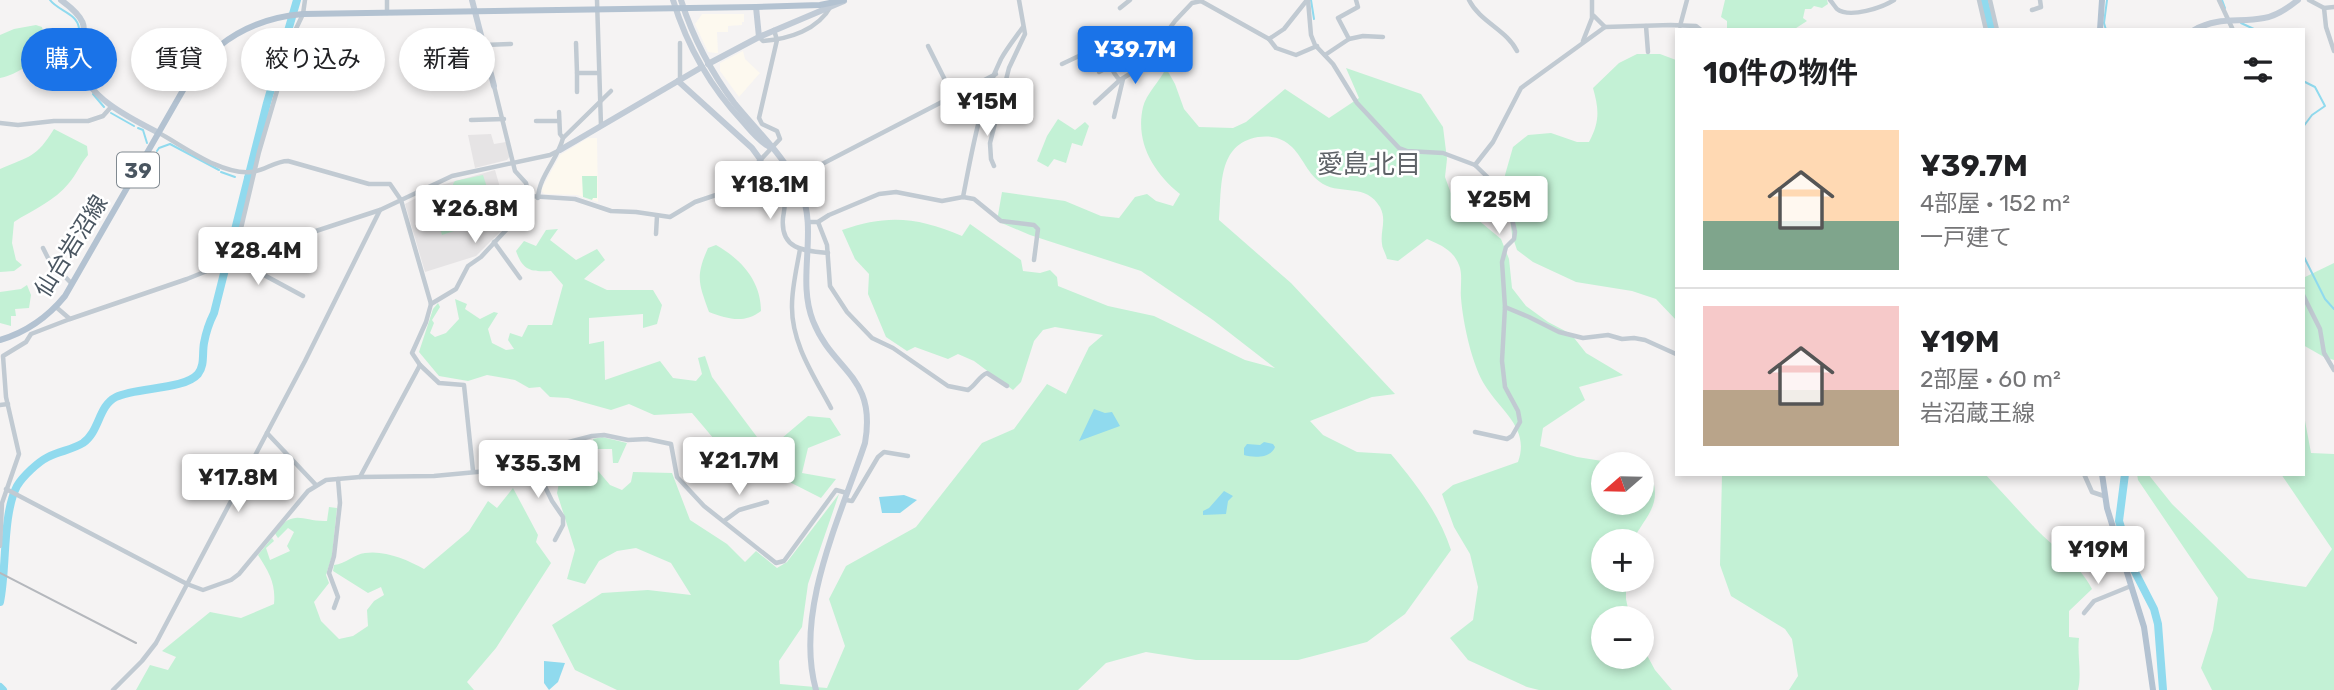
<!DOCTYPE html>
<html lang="ja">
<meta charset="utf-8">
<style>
body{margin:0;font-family:Rubik,"Noto Sans JP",sans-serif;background:#f6f6f6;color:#202124;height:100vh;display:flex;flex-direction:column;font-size:26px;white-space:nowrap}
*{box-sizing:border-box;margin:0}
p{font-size:23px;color:#757577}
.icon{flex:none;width:38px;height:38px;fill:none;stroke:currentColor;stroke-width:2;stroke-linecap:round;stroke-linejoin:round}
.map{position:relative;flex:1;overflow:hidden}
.side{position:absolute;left:1675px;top:28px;width:630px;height:448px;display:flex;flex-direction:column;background:#fff;border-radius:0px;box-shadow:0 4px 10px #0003}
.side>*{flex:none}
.banner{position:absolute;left:21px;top:28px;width:665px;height:63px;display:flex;gap:14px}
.needle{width:46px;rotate:250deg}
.tools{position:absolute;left:1591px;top:452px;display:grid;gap:14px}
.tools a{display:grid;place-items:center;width:63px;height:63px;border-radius:50%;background:#fff;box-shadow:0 4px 10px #0003;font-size:35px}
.price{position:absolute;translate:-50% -60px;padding:0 16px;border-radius:7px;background:#fff;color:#222;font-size:23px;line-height:46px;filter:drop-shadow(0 2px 4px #0008)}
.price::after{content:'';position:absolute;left:50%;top:42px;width:21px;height:16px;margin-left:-10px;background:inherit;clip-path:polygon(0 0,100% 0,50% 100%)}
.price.active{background:#1a73e8;color:#fff}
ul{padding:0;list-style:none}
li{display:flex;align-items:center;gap:21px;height:175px;padding:0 28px}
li+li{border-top:2px solid #e0e0e0}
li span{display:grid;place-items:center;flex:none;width:196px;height:140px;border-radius:0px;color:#555}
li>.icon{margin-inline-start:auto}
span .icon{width:84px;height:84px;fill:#fffc;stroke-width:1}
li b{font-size:30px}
h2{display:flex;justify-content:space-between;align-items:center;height:84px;padding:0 28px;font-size:30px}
.pill{padding:0 24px;border-radius:32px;background:#fff;box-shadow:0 4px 10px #0003;font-size:24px;line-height:63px}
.pill.active{background:#1a73e8;color:#fff}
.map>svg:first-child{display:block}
.commercial{fill:#fdf9ef}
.education{fill:#e6e4e5}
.green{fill:#c3f1d5}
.water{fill:#90daee}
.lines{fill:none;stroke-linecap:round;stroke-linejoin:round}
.stream{stroke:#90daee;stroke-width:2}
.river{stroke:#90daee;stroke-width:8}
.street{stroke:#c1cad2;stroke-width:4.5}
.secondary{stroke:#c1cbd6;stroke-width:6}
.primary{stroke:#b3c2d1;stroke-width:6}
.rail{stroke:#b5b8bd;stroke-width:2}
.labels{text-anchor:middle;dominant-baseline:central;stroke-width:5;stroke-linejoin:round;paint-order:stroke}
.shield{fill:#fff;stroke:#808990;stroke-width:2}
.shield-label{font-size:21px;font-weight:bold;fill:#4a5661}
.street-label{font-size:23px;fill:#4a5661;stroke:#fff}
.quarter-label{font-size:26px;fill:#5f6368;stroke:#fff}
</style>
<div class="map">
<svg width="2334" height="690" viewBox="0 0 2334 690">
<rect width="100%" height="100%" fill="#f5f3f3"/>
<g class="commercial">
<polygon points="702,14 744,14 744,22 742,22 742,25 728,26 728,32 717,32 718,53 716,53 708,52 695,24"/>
<polygon points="743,51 745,59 760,73 739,97 720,71 720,63"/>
<polygon points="588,138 597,138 598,202 577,195 544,194 541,190 560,155"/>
</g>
<g class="education">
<polygon points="491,134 494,144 506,142 510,156 507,160 475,168 468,135"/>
<polygon points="495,170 503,198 513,195 519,213 476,256 425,272 405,204 438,186"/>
</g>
<g class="green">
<polygon points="1725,0 1827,0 1828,4 1822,8 1814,6 1811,9 1805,9 1803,18 1807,21 1793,30 1735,30 1727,28 1727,21 1721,17"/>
<path d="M36,25L42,27C51,53 23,73 0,78V35L14,29Z"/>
<path d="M1637,54H1660L1676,60V320L1656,299L1632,291L1576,282L1533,262L1517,250L1512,235L1505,175L1513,147L1528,135L1551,133L1577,142H1589C1600,122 1599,109 1593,88L1619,63Z"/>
<path d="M1166,68L1175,84L1184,109L1199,127L1233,128L1246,122L1285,89L1329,118L1359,98L1346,68L1421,94L1443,127L1447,159L1445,177L1453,199L1501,239L1509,259L1512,288L1526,306L1548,322L1571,334L1586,353L1623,375L1579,387L1585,400L1543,428L1540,446L1577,457L1621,464H1603V502H1642V467L1649,470C1664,503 1648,513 1632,541H1603V579H1626V599L1630,618H1603V656H1642V646L1655,670L1672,690H1539L1527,687L1468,660L1450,638L1473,620L1478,587L1470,554L1454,527L1442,494L1453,485L1518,462C1530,429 1502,412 1486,387C1472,366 1463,323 1461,298C1460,288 1463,274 1459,265C1453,250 1441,245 1427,239L1398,261L1387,259C1386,254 1382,248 1382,244C1380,231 1387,220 1380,207C1366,183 1342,195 1323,184C1307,174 1304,159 1292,147C1283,138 1271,135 1258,137C1217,144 1222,187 1219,220L1291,283L1395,394L1372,397L1310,421L1323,435L1357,452L1391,454C1416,484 1439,513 1451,550L1405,614L1367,642L1298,660H1196L1146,652L1106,663L1078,690H617L575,670L552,625L602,593L648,590L691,595L671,563L636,548L617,551L599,561L585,584L567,579L575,550L557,493L559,483L564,474L571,468L593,465L610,485L622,490L631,482L633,472L672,473L690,520L727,544L745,562L756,551L777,568L787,562L839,494L808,584L802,627L779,661L780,684L827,688L845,646L829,599L846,566L916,527L982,443L1014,429L1047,384L1066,394L1089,347L1103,335L1055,327L1043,330L1034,341L1021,382L1013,390L974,361L958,354L948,359L915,347L907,351L886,337L868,294L869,274L855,259L842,230C887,214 918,217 962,236L970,224L1021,260L1023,271L1040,273L1050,270L1057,277L1058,286L1108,306L1154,316L1245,360L1275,368L1213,320L1141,271L1030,235L997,221L1002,192L1065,201L1101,216L1119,218L1135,197L1147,194L1156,201L1173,206L1180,194C1153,172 1135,142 1143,107C1146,94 1160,81 1166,68Z"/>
<polygon points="1058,119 1075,130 1085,122 1089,126 1082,146 1072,143 1066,163 1054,159 1048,167 1037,161 1047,136"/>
<path d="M54,129L87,146L88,155C80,164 77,174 69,183C55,201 32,210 14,222L12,243L16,260L22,265L14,271L0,272V169C30,156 36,158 54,129Z"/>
<polygon points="483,175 493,206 469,226 442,235 433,206 448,192 454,190 453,184 455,181"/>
<polygon points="582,176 597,176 597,198 593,198 592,200 583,197"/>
<path d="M558,229L550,240L576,260L597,249L605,260L584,279L607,290H653L662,305L657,324L643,328V314L589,318V344L604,341L605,380L660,361L673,378L696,381L702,374L698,358L705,356L712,377L757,437L782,438L808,416L830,418L841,435L808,448L802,473L836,479L821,498L760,467L725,452L692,413L654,415L629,404L611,410L568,398L550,397L540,387L529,388L515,380L487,375L468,381L439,376L419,352L433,309L438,303L440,307L432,320L434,323L430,333L435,337L446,333L459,319L455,299L467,304L465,309L480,319L494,312L498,313L488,329L492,343L506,350L514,349L508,340L510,333L522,337L528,325H552L563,285L551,271C531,272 523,271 516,251L524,241L536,246L546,230Z"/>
<path d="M716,245C741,259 761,281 761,311C744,324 728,319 709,312C699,284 695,277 708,248Z"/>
<polygon points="2334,263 2334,360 2324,357 2303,345 2303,278"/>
<polygon points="27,285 31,295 29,308 15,309 16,316 11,316 11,326 0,323 0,292 21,289"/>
<polygon points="2303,410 2311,453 2334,454 2334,690 2212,690 2201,668 2213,630 2218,598 2138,480 2137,474 2148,474 2172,504 2248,578 2306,587 2332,549 2281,474 2303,474"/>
<polygon points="602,437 627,443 618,463 613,463 612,449 594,449 593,439"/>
<path d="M1722,474H1985C2002,492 2018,510 2035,528C2055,549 2078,562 2092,589L2069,611V637L2079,638C2077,655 2082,673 2078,690H1789L1798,676L1792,639L1785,629L1731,596L1720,565Z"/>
<path d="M513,488L538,535L536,542L551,563L496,648L467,682L474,690H136L150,665L168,670L176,657L162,651L210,612L241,618L274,604C276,584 269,572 258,555L272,538L274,541L266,548L270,560L290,551L287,546L294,532L288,528L278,538L274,532C296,508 301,522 327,521L329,507L337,508L332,556L326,575L329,583L314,602L321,621L339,639L353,636L368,626L367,610L374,601L384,595L381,587L368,593L333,571L334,565C346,564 354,554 365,553C385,550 408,560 424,569L469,531L488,501L497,508Z"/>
</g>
<g class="water">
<polygon points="1094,409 1105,413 1112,412 1120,426 1079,441"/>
<path d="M1264,442L1273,444L1275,447C1271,458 1254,458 1244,455V448L1247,444L1260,445Z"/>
<polygon points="1224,491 1233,496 1228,501 1226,514 1203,515 1203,511 1209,508"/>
<polygon points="904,495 917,500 900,513 882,513 879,497"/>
<polygon points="544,661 565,663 558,682 549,690 544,683"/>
</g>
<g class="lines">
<g class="stream">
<path d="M50,0C58,11 77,13 79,28"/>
<polyline points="1311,0 1314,19"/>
<polyline points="2222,0 2225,8"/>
<polyline points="2241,23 2256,30"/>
<polyline points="2106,30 2104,23 2107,0"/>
<path d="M78,32C73,52 74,71 88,87"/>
<polyline points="2303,81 2315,87 2325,106 2312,115 2303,127"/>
<polyline points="93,94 104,107"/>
<polyline points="111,113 134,126"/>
<polyline points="138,128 143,130 147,143"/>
<polyline points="157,151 159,148 170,144 219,170"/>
<polyline points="221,172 235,177"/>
<polyline points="245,177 248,177"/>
<polyline points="2303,255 2325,299 2334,309"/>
</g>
<g class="river">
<polyline points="1984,0 1992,30"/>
<polyline points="2125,474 2119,521 2134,570 2154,609 2158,624 2163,690"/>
<path d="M0,602C7,569 2,515 17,486C23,476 38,462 48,457C59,451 72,450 83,443C100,431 98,406 116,397C137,387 184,390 198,374C205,365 202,354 204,343C206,332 209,323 214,313L267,103L297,0"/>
<polyline points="0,687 3,690"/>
</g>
<g class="street">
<polyline points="387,0 387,13"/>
<polyline points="597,0 601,126"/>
<polyline points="1308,0 1311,35 1315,45 1333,64 1357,103 1399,148 1407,151 1443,153 1475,165 1507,196 1515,232 1514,239 1506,247 1502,262 1505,307 1502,361 1505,387 1518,411 1520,422 1512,436 1507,439 1475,432"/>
<path d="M1469,0C1480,22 1507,30 1517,51"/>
<path d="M1830,0C1831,1 1836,8 1837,9C1850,19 1883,7 1894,0"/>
<polyline points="1979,0 1986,30"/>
<polyline points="1990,0 1997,30"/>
<polyline points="2219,0 2233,30"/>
<polyline points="2309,0 2324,8 2334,7"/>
<polyline points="1201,1 1269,39 1284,29 1307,0"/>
<polyline points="1120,8 1130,0"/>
<polyline points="2324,8 2326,27 2334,51"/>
<polyline points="2032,10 2041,7 2040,0"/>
<polyline points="1594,16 1605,27"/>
<polyline points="1646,26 1648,52"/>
<polyline points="1680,26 1687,0"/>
<path d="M759,37L763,41C789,39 818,30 831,6"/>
<polyline points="1269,39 1276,48 1296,55 1317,46"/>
<polyline points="1349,39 1363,36 1383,37"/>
<polyline points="1583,41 1592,18 1592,0"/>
<polyline points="576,43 577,73"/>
<polyline points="680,43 680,80"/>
<polyline points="484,45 511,44"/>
<polyline points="928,46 953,96"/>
<polyline points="456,54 486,54"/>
<polyline points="1325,55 1349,39 1338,18 1358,7 1356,0"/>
<path d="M1062,64L1098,47C1109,54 1109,71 1120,80L1141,67L1175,21L1192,3L1201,1"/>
<polyline points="1099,72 1110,66"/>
<polyline points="577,92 577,73 598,73"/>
<polyline points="1095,103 1120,80"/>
<polyline points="1114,117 1123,79"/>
<polyline points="471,120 504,119"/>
<polyline points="536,121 559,121"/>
<polyline points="0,123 18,125 54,121 88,121 103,116 111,107"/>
<path d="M159,133C185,147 221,175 251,172C264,171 275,161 288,161L369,184H390L401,200L431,304L426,322L412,353L420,365L439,383L464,385L473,471"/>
<polyline points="563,138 611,91"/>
<path d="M760,159C767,171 779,183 784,196C786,204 784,211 783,218C780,250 805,251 828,253"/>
<polyline points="1475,165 1493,142 1521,88 1605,27 1671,25 1696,26 1701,30"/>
<polyline points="994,166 991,159 990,143 1009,68 1025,34 1019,0"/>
<polyline points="795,178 996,74"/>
<polyline points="529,196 575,199 611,211 636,212 670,217 695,202 728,191 735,187 780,139 777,131 762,124 759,118 777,40 774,30"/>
<path d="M963,197C972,151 980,102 1001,59C1007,48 1016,37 1023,27"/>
<path d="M538,198C539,176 558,159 563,138L560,134L559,112"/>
<polyline points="809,222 818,222 829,215 879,194 896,192 942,201 963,197 974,199 1001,221 1034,225 1038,229 1034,260"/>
<path d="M818,222L827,245L830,286L847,312L872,338L893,348L948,386L968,390C976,385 979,376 987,373L1007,386"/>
<polyline points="656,234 657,216"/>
<polyline points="494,242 520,278"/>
<polyline points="43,248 49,260 72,284"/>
<path d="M800,249C797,267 792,287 792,305C791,343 814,376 831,408"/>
<polyline points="234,258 259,152 294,33 303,14 305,0"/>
<polyline points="237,258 238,261 303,296"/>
<polyline points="2303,295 2320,329 2324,353 2334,370"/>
<polyline points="431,304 456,289 468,266 481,257 519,216 529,196 526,183 515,171 494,86"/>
<polyline points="56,307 70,319 187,279 261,249 380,210 452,176 550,155 560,150"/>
<polyline points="1505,307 1529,317 1559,332 1583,338 1608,335 1622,339 1634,338 1645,340 1676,354"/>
<polyline points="0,405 8,404"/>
<polyline points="267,433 316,485"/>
<polyline points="531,458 552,501 563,517 563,525 555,540"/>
<polyline points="2084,474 2092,492 2104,496"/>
<polyline points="360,477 420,365"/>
<polyline points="6,489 187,584 203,590 231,580 239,574 308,491 326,480 360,477 434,476 498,470 561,444 592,436 604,435 628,440 647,439 671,444 677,477 704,506 776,563 784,561 836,490 847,493"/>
<polyline points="846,500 852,501 878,457 884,452 908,456"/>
<polyline points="724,521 739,510 767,502"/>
<polyline points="0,546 2,503 19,454 6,397 3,356 26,342 31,334 70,319"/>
<polyline points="334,608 338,597 329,573 334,556 340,503 338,479"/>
<polyline points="2084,613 2094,601 2131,586"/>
<polyline points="113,690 142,661 156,643 305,361 380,210"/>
</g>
<g class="secondary">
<path d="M61,0C102,30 74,33 81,67C87,98 134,120 159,133"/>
<polyline points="472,0 494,86"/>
<path d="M673,0C687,46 711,88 744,123C751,131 758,140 768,146"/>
<path d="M681,0C693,38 711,72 735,104C757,131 785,157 800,189C819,231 796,278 813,321C833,372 877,375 865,443C840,518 794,611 816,690"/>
<polyline points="756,7 759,37"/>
<path d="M2194,30C2219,16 2239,23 2264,18C2277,16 2288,8 2298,0"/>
<polyline points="708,64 759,37 844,1"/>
<polyline points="678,81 752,148 760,159"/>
<polyline points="560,150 702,67"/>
</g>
<g class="primary">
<polyline points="2100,30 2102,0"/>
<path d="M0,340C27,332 47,318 65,296L190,78C217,39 256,18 303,14L756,7L820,5L844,0"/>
<polyline points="2102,474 2107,508 2144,627 2153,690"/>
</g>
<polyline class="rail" points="0,573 136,643"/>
</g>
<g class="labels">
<rect class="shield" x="117" y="152.5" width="42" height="35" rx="5"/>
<g class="shield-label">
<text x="138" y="170">39</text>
</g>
<g class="street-label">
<text transform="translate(71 246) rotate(-58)">仙台岩沼線</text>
</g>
<g class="quarter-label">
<text x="1369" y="164">愛島北目</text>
</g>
</g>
</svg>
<div class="tools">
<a><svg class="needle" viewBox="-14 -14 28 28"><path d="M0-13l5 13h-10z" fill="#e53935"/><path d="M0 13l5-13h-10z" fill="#757577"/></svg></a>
<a>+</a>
<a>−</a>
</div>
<b class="price active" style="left:1135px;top:86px">¥39.7M</b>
<b class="price" style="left:987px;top:138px">¥15M</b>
<b class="price" style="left:770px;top:221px">¥18.1M</b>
<b class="price" style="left:1499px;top:236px">¥25M</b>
<b class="price" style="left:475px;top:245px">¥26.8M</b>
<b class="price" style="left:258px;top:287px">¥28.4M</b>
<b class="price" style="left:739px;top:497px">¥21.7M</b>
<b class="price" style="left:538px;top:500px">¥35.3M</b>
<b class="price" style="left:238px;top:514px">¥17.8M</b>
<b class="price" style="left:2098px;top:586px">¥19M</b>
<div class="banner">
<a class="pill active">購入</a>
<a class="pill">賃貸</a>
<a class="pill">絞り込み</a>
<a class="pill">新着</a>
</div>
<section class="side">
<h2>10件の物件<svg class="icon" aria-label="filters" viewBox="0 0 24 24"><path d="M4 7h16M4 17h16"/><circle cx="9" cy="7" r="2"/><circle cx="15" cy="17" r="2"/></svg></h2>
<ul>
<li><span style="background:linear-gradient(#ffd9b3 65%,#7fa58c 0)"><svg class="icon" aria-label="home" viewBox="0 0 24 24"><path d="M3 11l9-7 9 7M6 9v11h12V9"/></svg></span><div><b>¥39.7M</b><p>4部屋 · 152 m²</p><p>一戸建て</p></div></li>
<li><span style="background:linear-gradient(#f6c9c9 60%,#b9a48a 0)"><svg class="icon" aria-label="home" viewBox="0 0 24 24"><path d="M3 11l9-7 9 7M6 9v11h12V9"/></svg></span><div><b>¥19M</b><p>2部屋 · 60 m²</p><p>岩沼蔵王線</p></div></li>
</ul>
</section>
</div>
